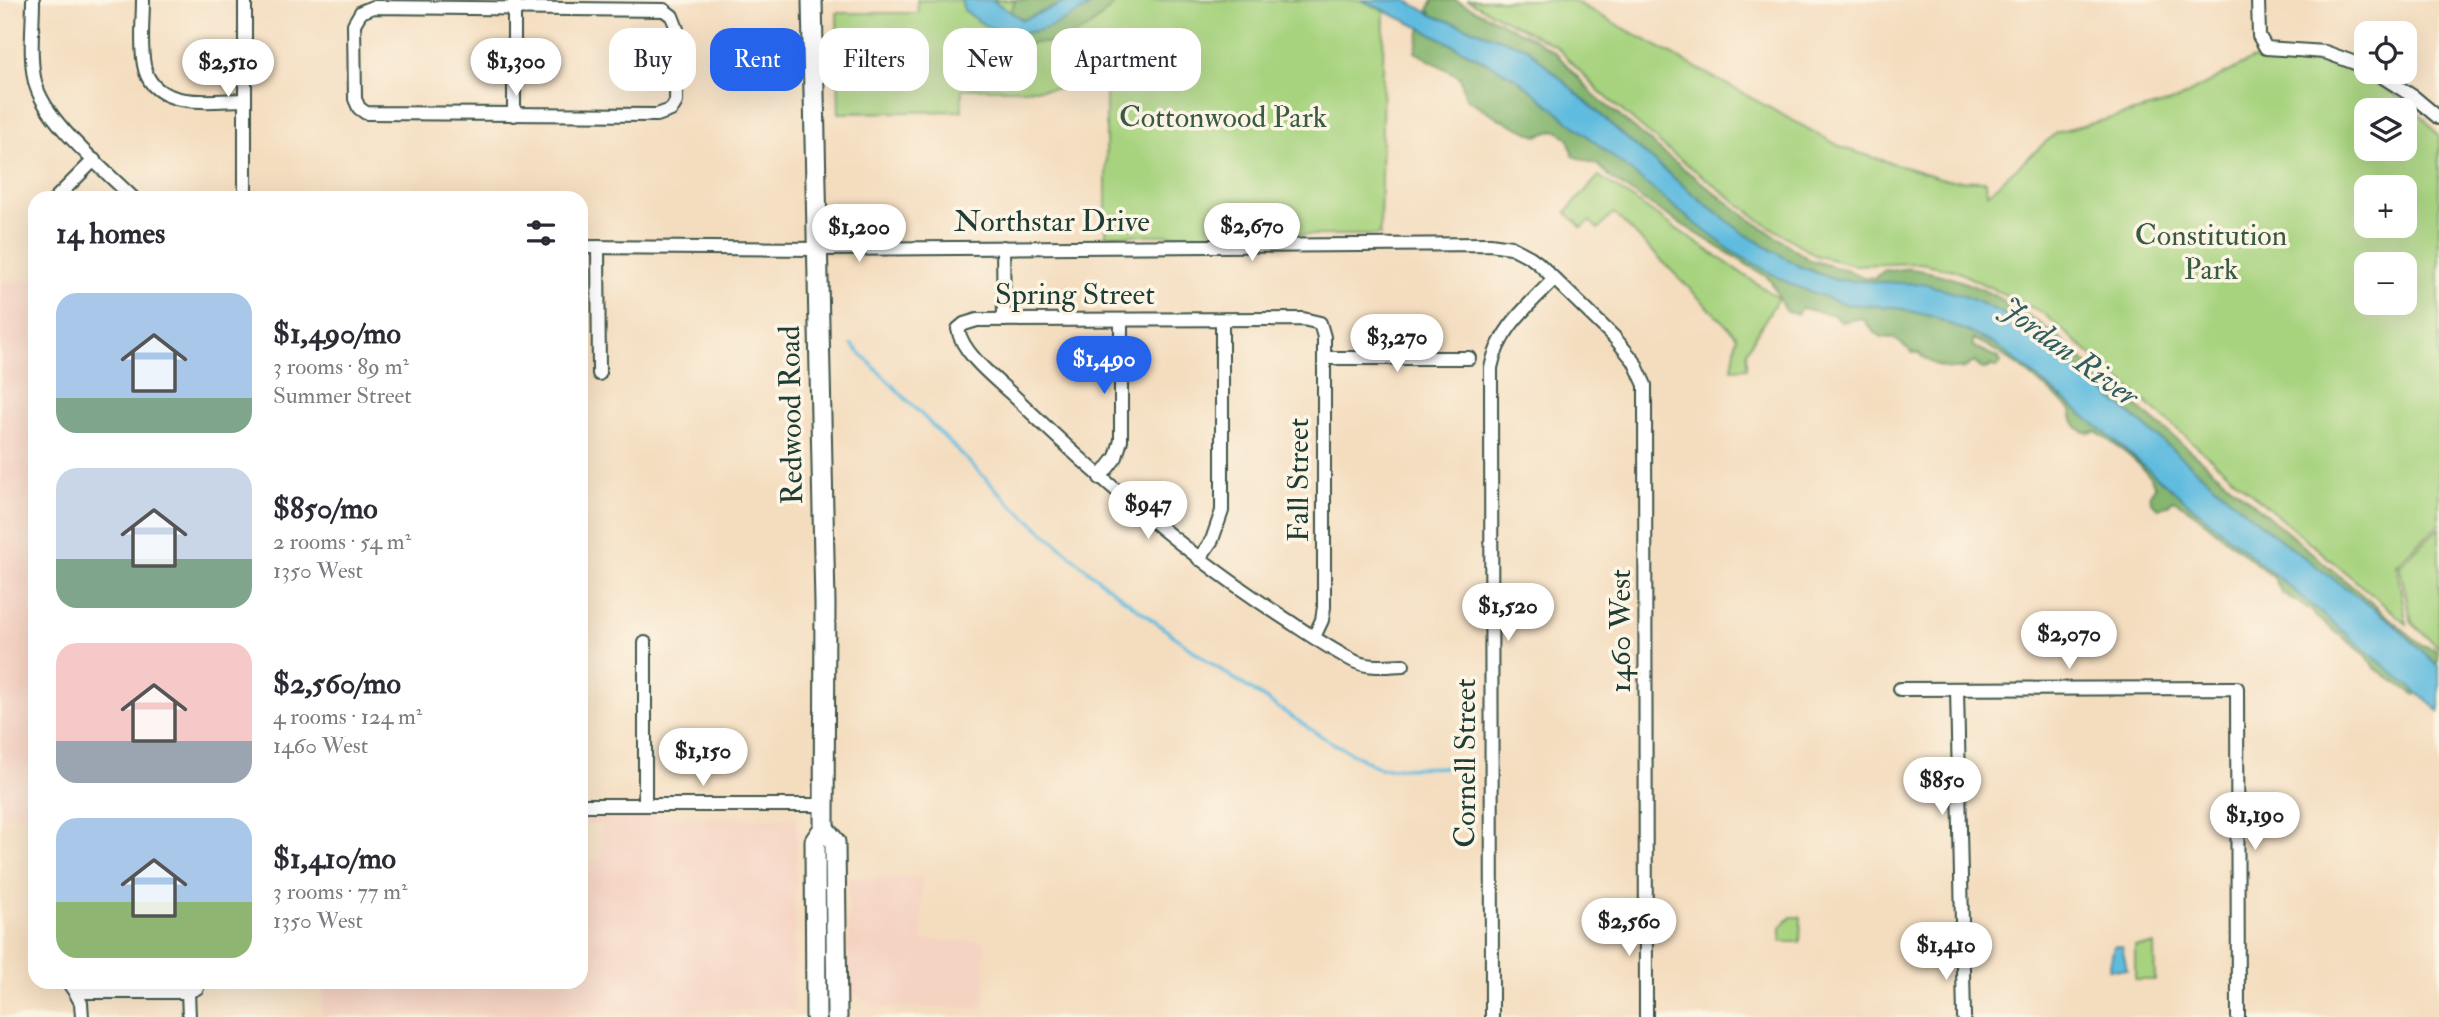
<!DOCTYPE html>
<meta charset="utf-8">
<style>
body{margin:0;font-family:"IM FELL Double Pica",serif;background:#f7f7f7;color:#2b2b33;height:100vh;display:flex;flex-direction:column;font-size:26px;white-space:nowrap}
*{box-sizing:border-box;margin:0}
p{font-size:23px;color:#7c7c81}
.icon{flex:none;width:38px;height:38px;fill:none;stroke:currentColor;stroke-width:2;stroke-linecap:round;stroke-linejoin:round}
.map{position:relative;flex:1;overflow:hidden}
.panel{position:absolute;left:28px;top:191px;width:560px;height:798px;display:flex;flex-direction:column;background:#fff;border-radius:21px;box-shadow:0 7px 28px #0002}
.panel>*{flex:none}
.banner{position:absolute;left:609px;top:28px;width:665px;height:63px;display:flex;gap:14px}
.fabs{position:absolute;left:2354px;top:21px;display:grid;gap:14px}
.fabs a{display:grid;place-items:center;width:63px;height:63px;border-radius:14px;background:#fff;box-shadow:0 7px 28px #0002;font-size:35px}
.price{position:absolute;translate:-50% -60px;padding:0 16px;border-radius:24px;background:#fff;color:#222;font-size:23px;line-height:46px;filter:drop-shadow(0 2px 4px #0008)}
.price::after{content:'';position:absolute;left:50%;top:42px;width:21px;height:16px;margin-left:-10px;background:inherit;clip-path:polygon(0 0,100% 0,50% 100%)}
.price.selected{background:#2563eb;color:#fff}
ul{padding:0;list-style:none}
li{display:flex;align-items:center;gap:21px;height:175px;padding:0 28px}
li span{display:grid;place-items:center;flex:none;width:196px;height:140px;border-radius:21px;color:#555}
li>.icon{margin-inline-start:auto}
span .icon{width:84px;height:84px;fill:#fffc;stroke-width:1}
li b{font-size:30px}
h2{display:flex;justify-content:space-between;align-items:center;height:84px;padding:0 28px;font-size:30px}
.pill{padding:0 24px;border-radius:21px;background:#fff;box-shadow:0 7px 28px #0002;font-size:24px;line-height:63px}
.pill.selected{background:#2563eb;color:#fff}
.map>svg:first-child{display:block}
.built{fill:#f5d3c2}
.green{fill:#a7d37f;stroke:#63885a;stroke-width:2;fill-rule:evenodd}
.forest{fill:#85b56e;stroke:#527951;stroke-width:2}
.water{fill:#61bcdf;stroke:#407c8a;stroke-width:2}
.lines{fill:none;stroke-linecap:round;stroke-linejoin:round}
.stream{stroke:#61bcdf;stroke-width:3.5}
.street-casing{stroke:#3f5549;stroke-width:16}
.primary-casing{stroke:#3f5549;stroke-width:23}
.street{stroke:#fff;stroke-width:12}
.primary{stroke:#fff;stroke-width:19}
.labels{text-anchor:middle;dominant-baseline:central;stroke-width:7;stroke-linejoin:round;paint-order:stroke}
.park-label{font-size:30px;fill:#3a5b43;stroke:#fcf5e5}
.street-label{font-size:30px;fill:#1f3d34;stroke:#fcf5e5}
.water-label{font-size:32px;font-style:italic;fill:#305d5f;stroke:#fcf5e5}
</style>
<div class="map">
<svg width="2439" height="1017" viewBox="0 0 2439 1017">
<rect width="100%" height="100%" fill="#fcf5e5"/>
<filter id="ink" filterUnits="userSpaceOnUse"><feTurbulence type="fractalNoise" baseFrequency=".0143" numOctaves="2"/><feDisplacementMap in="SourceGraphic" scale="14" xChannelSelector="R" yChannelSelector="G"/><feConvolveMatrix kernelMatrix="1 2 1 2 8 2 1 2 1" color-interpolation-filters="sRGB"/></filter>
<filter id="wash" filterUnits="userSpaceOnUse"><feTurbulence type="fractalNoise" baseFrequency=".00686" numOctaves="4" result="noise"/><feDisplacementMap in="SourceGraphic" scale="28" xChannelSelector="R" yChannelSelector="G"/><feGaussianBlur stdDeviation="1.57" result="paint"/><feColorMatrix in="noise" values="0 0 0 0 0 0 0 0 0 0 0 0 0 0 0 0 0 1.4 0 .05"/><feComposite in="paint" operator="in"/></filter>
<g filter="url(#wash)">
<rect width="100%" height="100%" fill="#f4ddbf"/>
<g class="built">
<rect x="0" y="281" width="35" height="534"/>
<polygon points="581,814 670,815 687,818 797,817 793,1009 322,1015 322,982 581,982 581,860 601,860 601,825 581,825"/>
<polygon points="922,877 922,940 985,941 985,1008 875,1008 848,988 848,878"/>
</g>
<g class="green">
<polygon points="917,0 1361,0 1384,11 1380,235 1106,235 1106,89 962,89 962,111 839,113 837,13 918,13"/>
<path d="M1467,0H1572L1843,148L1947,180L1986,181L1987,194L2056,133L2175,101L2253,59L2306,60L2348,69L2371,80L2394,94L2421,115L2439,136V524L2396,564L2407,624L2259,500L2043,313L1954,270L1921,263L1854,265L1817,256L1761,221L1663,146L1598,90L1556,46ZM2366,110H2404V149H2366ZM2366,187H2404V226H2366ZM2366,264H2404V303H2366Z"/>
<polygon points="1599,176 1778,298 1747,350 1747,368 1732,369 1737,336 1614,213 1598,229 1590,221 1582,228 1566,212"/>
<polygon points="2439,528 2439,648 2412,623 2399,565"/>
<polygon points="1791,917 1801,917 1800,942 1781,942 1781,927"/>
<polygon points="2154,945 2155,980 2135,980 2135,946"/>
</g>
<g class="forest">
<polygon points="1015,0 1071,0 1023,20 1011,12"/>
<path d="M1099,0H1118C1098,22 1084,34 1055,42C1048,44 1040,42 1033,43C1014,48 1017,62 994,47V38L1000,30L1016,34Z"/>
<path d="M1433,0H1455L1533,38L1555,52L1593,94L1666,155L1743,214L1810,260L1849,271L1863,277L1874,278L1885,270C1896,272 1903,267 1912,269C1981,279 2042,318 2090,367L2422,645L2437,650L2438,661L2436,665L2392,622L2270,532L2046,343L2010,317L1967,297L1875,283L1835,280L1799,266L1743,233L1693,194L1627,139L1528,49L1434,16L1428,10Z"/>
<path d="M1421,28L1516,78L1636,173L1844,304L1894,307L1934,317L1995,344L2097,426L2417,692L2415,695L2376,669L2366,655L2316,617L2311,610L2282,593L2274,578L2189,509L2173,500L2167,506L2159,508L2151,502L2150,494L2155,487C2150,468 2112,443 2096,431C2081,437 2072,424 2071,410C2048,389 2002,350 1973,339V346L1998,358L2001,363L1997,368L1991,365L1989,368L1982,369L1974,362C1968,366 1964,369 1957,369C1946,370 1925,362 1919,353H1913L1894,338L1882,337L1874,332L1862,318L1841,322L1834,315L1801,308L1797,314L1787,312C1777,302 1778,287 1767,277L1641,199L1612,179L1598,165L1573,156L1568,137L1555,130L1537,136L1500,119L1466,98L1460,77L1415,52Z"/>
</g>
<g class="water">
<path d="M961,0H992L1023,20L1071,0H1099C1066,21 1032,43 991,28C982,25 972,16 964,10Z"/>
<polygon points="1362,0 1406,0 1434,16 1527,48 1627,139 1693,194 1743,233 1799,266 1835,280 1926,284 1967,297 2010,317 2046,343 2270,532 2392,622 2439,667 2439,711 2170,488 2097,426 1995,344 1934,317 1894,307 1844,304 1792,285 1733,252 1688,218 1516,78 1421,28"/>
<polygon points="2114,946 2122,946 2127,970 2109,969"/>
</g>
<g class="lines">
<polyline class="stream" points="852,345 1011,504 1103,583 1206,660 1324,738 1379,768 1467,767"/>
</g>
</g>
<g filter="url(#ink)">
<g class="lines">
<g class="street-casing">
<g id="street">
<path d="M33,0C33,26 29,56 35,82C44,121 104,169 133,198"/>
<path d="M143,0C143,21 140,44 144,65C152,111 211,100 245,100"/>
<polyline points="2258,0 2259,36 2266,48 2325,52 2366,67"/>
<polygon points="373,7 664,10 672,16 677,29 676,102 671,110 657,115 366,113 359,108 355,99 354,24 361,12"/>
<polyline points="2375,72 2414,97 2439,118"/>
<polyline points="514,115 514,0"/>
<polyline points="56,198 94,160"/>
<polyline points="245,198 245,0"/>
<polyline points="581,247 817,249 1490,244 1511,247 1530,257 1538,263 1614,337 1634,361 1645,385 1646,1017"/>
<polyline points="598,247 599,374"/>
<polyline points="1003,247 1004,320"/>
<polyline points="1324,358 1469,358"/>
<polyline points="1100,478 1116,457 1121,440 1121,320"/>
<polyline points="1199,559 1212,540 1222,511 1222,320"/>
<path d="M1314,637L1322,620L1324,607V337L1320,323L1303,319L977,320L964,324L958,329C962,354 997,380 1015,397C1097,477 1182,551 1278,614C1303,630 1329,649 1356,662C1370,668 1388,666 1403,665"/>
<polyline points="645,643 645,805"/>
<polyline points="1900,689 2237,688 2238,1017"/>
<polyline points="1957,689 1964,1017"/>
<polyline points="581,805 824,805"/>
<polyline points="68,982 75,992 188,992"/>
<polyline points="75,992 81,1003 82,1017"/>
<polyline points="189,1017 188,992 197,988 199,982"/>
<path d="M1492,1017L1491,368C1498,330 1528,306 1554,279"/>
</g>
</g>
<g class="primary-casing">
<g id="primary">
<polyline points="812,0 825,604 824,828 815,841 816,1017"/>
<polyline points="824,828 835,842 837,1017"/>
</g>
</g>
<use href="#street" class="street"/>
<use href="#primary" class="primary"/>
</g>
</g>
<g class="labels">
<g class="park-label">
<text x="1223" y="117">Cottonwood Park</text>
<text x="2211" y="235">Constitution<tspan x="2211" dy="34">Park</tspan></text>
</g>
<g class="street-label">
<text x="1052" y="221">Northstar Drive</text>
<text x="1075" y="294">Spring Street</text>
<text transform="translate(791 415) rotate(-91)">Redwood Road</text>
<text transform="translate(1298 480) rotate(-90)">Fall Street</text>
<text transform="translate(1620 631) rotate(-90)">1460 West</text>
<text transform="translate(1465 763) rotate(-90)">Cornell Street</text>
</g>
<g class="water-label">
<text transform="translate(2069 352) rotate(36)">Jordan River</text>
</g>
</g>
</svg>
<div class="fabs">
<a><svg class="icon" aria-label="locate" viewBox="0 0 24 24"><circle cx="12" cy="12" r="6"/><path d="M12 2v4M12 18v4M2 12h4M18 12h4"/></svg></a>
<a><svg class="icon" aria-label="layers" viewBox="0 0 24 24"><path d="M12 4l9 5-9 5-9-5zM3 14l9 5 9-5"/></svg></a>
<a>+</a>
<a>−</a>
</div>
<b class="price" style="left:516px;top:98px">$1,300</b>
<b class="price" style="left:228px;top:99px">$2,510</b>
<b class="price" style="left:1252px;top:263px">$2,670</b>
<b class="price" style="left:859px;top:264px">$1,200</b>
<b class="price" style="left:1397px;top:374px">$3,270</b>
<b class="price selected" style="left:1104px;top:396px">$1,490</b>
<b class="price" style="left:1148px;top:541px">$947</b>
<b class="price" style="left:1508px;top:643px">$1,520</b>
<b class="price" style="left:2069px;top:671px">$2,070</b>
<b class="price" style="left:703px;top:788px">$1,150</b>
<b class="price" style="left:1942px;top:817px">$850</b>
<b class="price" style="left:2255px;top:852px">$1,190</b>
<b class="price" style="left:1629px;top:958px">$2,560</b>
<b class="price" style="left:1946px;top:982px">$1,410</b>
<div class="banner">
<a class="pill">Buy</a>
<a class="pill selected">Rent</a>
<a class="pill">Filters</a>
<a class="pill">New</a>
<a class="pill">Apartment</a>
</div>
<section class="panel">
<h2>14 homes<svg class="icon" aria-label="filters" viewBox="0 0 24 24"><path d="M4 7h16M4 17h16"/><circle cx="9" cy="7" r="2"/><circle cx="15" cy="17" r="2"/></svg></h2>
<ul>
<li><span style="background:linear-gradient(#a9c7e8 75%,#7fa58c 0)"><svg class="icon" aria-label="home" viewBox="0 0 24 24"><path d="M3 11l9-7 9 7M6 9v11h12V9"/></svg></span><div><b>$1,490/mo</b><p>3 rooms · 89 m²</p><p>Summer Street</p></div></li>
<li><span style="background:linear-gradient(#c9d6e8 65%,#7fa58c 0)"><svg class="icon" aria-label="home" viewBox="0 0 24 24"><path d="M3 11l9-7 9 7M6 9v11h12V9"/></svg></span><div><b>$850/mo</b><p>2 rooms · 54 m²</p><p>1350 West</p></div></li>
<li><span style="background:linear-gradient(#f6c9c9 70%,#9aa5b1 0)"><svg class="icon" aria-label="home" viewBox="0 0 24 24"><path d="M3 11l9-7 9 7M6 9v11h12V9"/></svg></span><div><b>$2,560/mo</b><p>4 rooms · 124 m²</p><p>1460 West</p></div></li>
<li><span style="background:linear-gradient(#a9c7e8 60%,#8fb573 0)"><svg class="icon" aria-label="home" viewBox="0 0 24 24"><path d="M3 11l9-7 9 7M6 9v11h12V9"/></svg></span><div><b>$1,410/mo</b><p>3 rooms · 77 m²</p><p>1350 West</p></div></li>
</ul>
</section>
</div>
